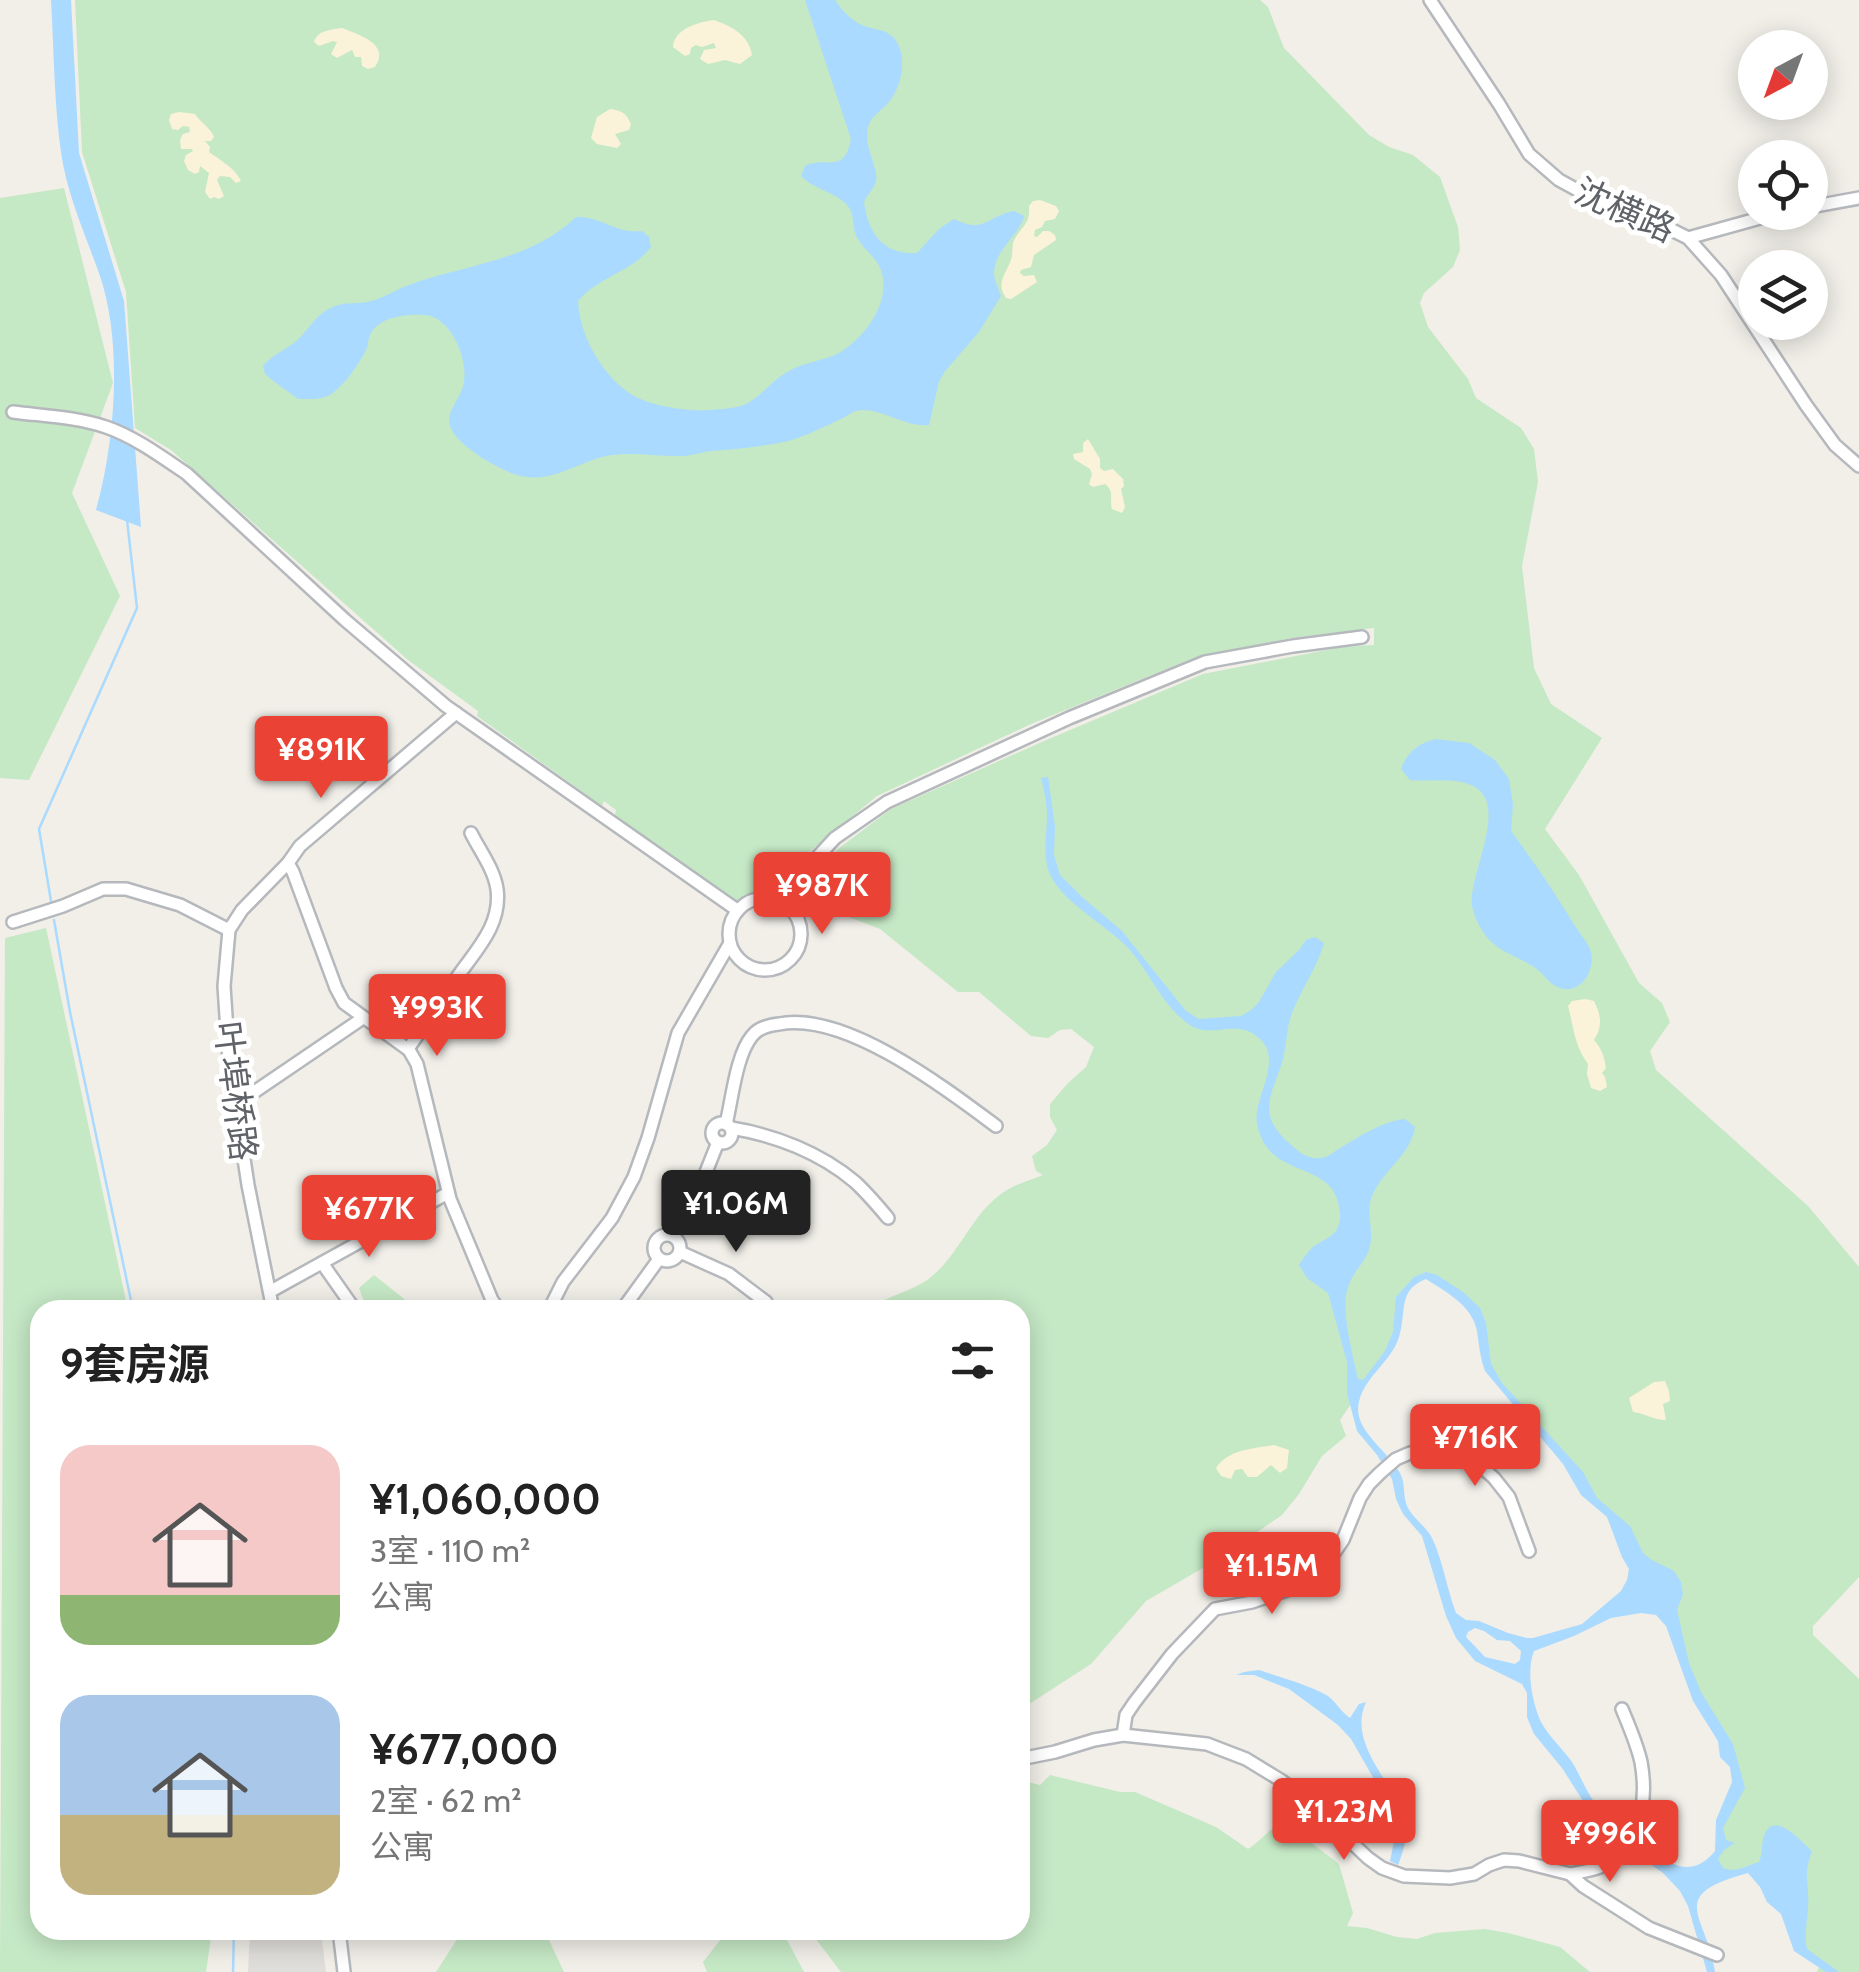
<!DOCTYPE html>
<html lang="zh">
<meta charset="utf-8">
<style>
body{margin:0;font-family:Cabin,"Noto Sans SC",sans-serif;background:#f2f2f2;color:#222;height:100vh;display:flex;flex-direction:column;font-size:38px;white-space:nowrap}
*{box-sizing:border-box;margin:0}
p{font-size:32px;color:#767676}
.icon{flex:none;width:55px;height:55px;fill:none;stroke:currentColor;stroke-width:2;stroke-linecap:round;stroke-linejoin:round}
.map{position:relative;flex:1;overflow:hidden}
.details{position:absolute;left:30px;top:1300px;width:1000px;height:640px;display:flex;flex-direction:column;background:#fff;border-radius:30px;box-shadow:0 5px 25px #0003}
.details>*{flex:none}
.needle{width:65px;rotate:221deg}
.tools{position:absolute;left:1738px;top:30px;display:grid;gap:20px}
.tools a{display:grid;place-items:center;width:90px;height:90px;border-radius:50%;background:#fff;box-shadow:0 5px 25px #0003;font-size:50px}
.price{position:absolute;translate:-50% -85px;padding:0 22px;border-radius:10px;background:#ea4335;color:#fff;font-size:32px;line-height:65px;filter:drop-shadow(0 2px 5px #0008)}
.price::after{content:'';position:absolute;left:50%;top:60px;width:30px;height:22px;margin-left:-15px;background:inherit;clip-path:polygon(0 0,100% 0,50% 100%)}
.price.active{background:#222;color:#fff}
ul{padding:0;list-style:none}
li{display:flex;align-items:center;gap:30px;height:250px;padding:0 30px}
li span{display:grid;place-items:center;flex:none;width:280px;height:200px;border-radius:30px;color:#555}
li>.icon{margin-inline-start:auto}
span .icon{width:120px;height:120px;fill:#fffc;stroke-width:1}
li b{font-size:42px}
h2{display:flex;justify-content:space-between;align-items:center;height:120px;padding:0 30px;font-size:42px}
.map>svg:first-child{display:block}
.industrial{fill:#e0deda}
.green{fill:#c5e8c5}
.sand{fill:#fbf3d9}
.water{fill:#aadaff;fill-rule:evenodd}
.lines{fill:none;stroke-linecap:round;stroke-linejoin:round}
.stream{stroke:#aadaff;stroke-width:2.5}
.minor-casing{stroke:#b5b8bc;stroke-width:16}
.minor{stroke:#fff;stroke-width:11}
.labels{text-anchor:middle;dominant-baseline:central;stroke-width:10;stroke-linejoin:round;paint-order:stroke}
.street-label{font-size:35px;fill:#5f6368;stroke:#fff}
</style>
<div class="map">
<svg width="1859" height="1972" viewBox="0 0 1859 1972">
<rect width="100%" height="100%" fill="#f1efe8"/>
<polygon class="industrial" points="250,1930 321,1931 326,1972 248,1972"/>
<g class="green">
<path d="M75,0H1260L1268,7L1284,48L1369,135L1389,147L1413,155L1440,177L1458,227L1460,250L1453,267L1424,293L1420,303L1428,327L1468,379L1476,398L1521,428L1534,449L1538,482L1522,566L1534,668L1551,704L1602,738L1545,829L1579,875L1639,983L1662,1003L1670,1022L1650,1051L1656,1070L1808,1206L1859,1267V1577L1813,1626V1635L1859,1679V1972H1817L1820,1965L1797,1947L1761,1868L1733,1875L1713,1864L1719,1826L1739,1780L1619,1523L1586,1492L1493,1374L1478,1315L1425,1276L1402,1296L1394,1342L1340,1420L1346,1436L1322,1456L1299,1494L1282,1515L1215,1561L1146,1601L1091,1664L1020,1710V1310H870C888,1294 913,1292 931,1277C961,1253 973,1210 1007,1190C1018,1183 1032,1180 1043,1175L1036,1171L1032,1156L1047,1145L1057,1130L1050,1117V1104L1068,1083L1086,1067L1094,1047L1071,1029L1060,1030L1048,1038L1031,1036L979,992H958L880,929L833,911L811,908L803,894L809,883L838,849L891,809L1044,741L1203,674L1342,647L1374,645V628L1291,638L1191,659L1031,724L877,796L809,852L784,880L737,901L615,816L616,810L604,801L602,806L477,716L478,711L408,660L171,450L135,428L126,292L82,152Z"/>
<polygon points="64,188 113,383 72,493 120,596 29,780 0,778 0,198"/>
<polygon points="46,928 128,1310 40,1310 40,1930 212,1930 206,1972 0,1972 5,938"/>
<polygon points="374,1275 418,1310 367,1310 359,1288"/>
<path d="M1050,1775L1120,1792H1135L1216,1827L1248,1849C1260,1842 1267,1831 1279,1824L1292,1828L1339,1864L1353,1913L1347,1926L1367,1928L1397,1937L1417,1939L1435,1933L1485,1929L1508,1933L1560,1947L1590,1972H841L809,1930H1020V1780L1040,1785Z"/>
<polygon points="463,1930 530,1930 548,1938 564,1972 436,1972"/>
<polygon points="728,1930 779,1930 787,1940 804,1972 707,1972 703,1962"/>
</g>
<g class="sand">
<path d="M714,20C731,26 749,35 752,55L740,64L725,60L708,64L700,59L704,50L716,48L714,43L702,47L696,45L691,48L690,54L685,56L673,47C674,29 698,22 714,20Z"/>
<path d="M342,28C359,35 391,44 375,67L368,69L362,66L361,57H355L352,50L337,58L331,54L337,42L333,41L319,46L314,42C318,30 330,30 342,28Z"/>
<path d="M610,109C621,110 628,114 631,125L629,130L615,134L621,144L617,148L597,144L591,138L597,117Z"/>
<path d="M179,112L195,114C200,122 211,128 214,137L211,141H205L210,147L209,152C221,161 234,167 241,181L236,183L230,177L220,176L217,180L224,196L219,199L214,197L210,199L205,192L209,173L200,166L199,172L195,174L188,170L184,161L186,155L193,151L192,149H181L180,140L183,134L190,132L189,127L183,126L178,130L172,129L169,120L171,114Z"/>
<path d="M1040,200L1056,206L1059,211L1055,219L1045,221L1042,227L1035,230L1034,236L1037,237L1043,231H1049L1055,235L1056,240L1034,255L1031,267L1021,270L1020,273L1024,276L1034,275L1037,282L1011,299L1006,298C996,282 1005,276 1011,260C1013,254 1012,249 1013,243C1019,227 1031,226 1029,206L1033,201Z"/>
<path d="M1088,439L1100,459V468L1104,471L1113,469L1123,479L1124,486L1121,489L1125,507L1122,513L1112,509C1109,498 1115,492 1105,484L1093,487L1089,484L1092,474L1090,469L1074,459L1073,454L1083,452V443Z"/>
<path d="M1585,999L1594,1001C1601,1015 1603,1026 1594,1040C1602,1049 1604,1056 1606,1068L1602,1073L1605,1077L1607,1087L1600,1091L1591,1088L1587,1074L1588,1064C1574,1045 1574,1028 1568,1006L1572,1001Z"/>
<path d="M1665,1381L1669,1391L1670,1401L1663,1404L1666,1420C1653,1420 1645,1413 1633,1412L1629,1398L1654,1382Z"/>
<path d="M1274,1445L1289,1450L1287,1468L1280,1473L1271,1465L1257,1477H1248L1242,1469L1235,1470L1231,1479L1221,1476L1216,1468C1229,1449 1253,1449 1274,1445Z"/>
</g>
<g class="water">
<path d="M51,0H71L79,153L124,301L141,527L96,510C115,442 123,344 100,276C86,236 67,195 61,152C54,103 54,50 51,0Z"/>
<path d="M805,0H835C842,11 852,21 864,26C875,30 885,29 893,37C909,55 902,87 888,103C881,111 871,116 868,127C863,147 879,168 876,182C874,188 867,195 864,202C868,233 883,255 917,253L939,229L954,219C985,234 985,217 1014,211L1024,216C1019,236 994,250 994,273C994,280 999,290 1001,296L979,332L946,370L939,381L929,425C905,428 877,405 856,411C851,412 847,416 843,418C823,427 801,439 779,443C757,447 734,449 711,451C701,452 692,456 682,456C657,457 631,451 606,456C572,464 548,487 511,473C494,466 450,442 449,421C449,409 460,398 463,386C470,363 452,316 424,315C406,314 378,317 370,335C368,340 368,345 366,350C359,364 342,389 328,396C319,400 307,399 298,399L272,380L265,374L263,366C272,355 283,351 294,343C308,332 315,314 333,307C345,301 358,305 371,301C383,298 394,291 406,286C463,265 531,261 576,217C601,216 615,234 642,231L649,237L651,247C632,272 598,277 578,301C579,335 603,378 634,396C652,406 689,412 709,410C721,409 735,409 746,404C762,396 773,379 789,371C804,362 824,361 839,353C865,338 892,301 881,270C877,258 864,250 858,239C851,228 856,213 846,204C835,192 815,190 801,176L805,166C826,155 844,176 851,139Z"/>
<path d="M1436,739L1469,743L1495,760L1509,779L1513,805L1511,831C1534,862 1555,893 1575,926C1580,934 1589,944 1591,952C1596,977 1573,1001 1551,983C1545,978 1541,971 1534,967C1514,954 1493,951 1480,927C1477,922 1473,911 1472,906C1468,874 1512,802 1471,785C1453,777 1429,782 1410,780L1401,769C1407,752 1419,743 1436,739Z"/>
<path d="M1048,777L1055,826L1054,855L1060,875L1082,897L1122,931L1186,1011L1199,1019L1241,1016L1251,1010L1259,1002L1276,972L1299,950L1306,940L1315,937L1324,943C1317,968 1301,989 1292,1013C1286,1029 1287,1043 1283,1059C1273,1094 1255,1112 1288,1142C1297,1151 1308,1160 1321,1158C1330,1157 1334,1151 1342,1147C1360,1136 1383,1121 1405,1119L1415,1127C1411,1156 1380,1172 1371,1199C1366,1214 1374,1230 1370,1246C1367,1261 1353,1271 1348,1287C1340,1310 1353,1355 1358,1379L1363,1380L1385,1351L1393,1332L1396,1297L1414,1277L1426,1272L1437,1275L1463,1292L1480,1308L1486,1323L1491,1364L1502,1383L1583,1472L1597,1498L1630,1526L1643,1553L1650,1559L1674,1571L1681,1582L1683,1594L1677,1610L1689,1663L1701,1692L1733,1744L1745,1788L1723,1828L1726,1840L1735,1843L1724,1850L1718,1859L1723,1868C1738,1873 1745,1866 1759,1862C1763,1853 1761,1844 1764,1836C1774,1808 1802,1843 1812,1851C1802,1877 1810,1885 1808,1908C1807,1923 1804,1935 1807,1949L1839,1972H1826L1794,1951L1781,1914L1767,1902L1760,1887L1748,1873C1664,1896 1707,1914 1715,1972H1707L1688,1906L1680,1891L1663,1873L1643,1859L1620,1830L1594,1814L1585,1804L1562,1768L1534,1734L1527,1717V1693L1522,1684L1475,1661L1456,1638L1446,1616L1422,1536L1403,1514L1396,1499L1392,1479L1377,1455L1357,1431L1347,1393V1362L1328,1293L1307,1278L1299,1265C1303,1259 1307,1252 1313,1247C1327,1237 1340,1236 1340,1215C1339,1163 1282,1178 1263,1141C1259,1133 1255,1122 1257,1112C1260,1090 1280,1059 1261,1040C1239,1016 1213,1040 1190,1025C1161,1005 1151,973 1128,948C1106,924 1057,900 1048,869C1043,852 1047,833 1047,815C1047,802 1044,790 1041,778ZM1426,1279C1446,1292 1472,1305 1477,1331C1479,1345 1480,1357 1485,1371L1563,1464L1581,1495L1607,1517L1622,1557L1629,1569L1627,1580L1621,1591L1582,1624L1533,1638H1527L1508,1633L1479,1621L1466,1620L1456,1613C1447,1589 1443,1562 1433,1540C1427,1526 1410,1517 1406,1503C1403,1492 1405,1482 1400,1473C1388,1450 1352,1430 1359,1402C1364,1377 1392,1361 1399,1337C1407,1312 1397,1290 1426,1279ZM1641,1613L1656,1615L1666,1626L1693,1701L1718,1741L1720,1757L1730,1767L1732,1782L1716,1820L1715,1851C1684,1890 1650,1848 1626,1826C1616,1818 1603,1812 1595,1803C1586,1791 1580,1775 1572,1762C1561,1746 1543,1732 1537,1712C1531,1694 1527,1669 1534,1651L1574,1636L1611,1618ZM1475,1628L1484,1631L1497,1640L1510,1641L1521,1651L1520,1660L1515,1664L1485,1657L1466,1637L1468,1632Z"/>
<path d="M1259,1670C1279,1677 1310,1685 1328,1696C1337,1703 1341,1712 1350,1718L1359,1704L1366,1702C1347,1743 1392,1780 1404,1818C1409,1834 1404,1850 1398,1865L1390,1861L1396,1831L1390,1807L1351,1739L1338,1725L1289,1689L1254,1675H1236L1244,1672Z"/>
</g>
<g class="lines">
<g class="stream">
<polyline points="51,901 39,829 137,608 127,520"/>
<polyline points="54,920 70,1012 133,1310"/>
<polyline points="233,1972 234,1930"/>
</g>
<g class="minor-casing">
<g id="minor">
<polyline points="1430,0 1499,104 1529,154 1559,180 1592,198 1660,224 1688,238 1721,275 1806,405 1835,445 1859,466"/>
<polyline points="1810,207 1859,198"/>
<polyline points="1688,238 1782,212"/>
<path d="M13,412C44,416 76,417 106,427C135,437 162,457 187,474L345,620L446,706L737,910"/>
<polyline points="288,863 293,872 336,988 344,1003 409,1050 417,1064 450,1199 492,1300 499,1310"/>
<circle cx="765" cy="934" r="36"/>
<polyline points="782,901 810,865 835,838 887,802 1069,718 1205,662 1293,646 1362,637"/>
<polyline points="13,922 63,906 103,889 126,889 180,905 229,930"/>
<path d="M408,1049C424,1026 440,1002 456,979C474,952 502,926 497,889C494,869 480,851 471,833"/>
<polyline points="235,1105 363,1018"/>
<circle cx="722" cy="1133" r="10"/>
<path d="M726,1124C732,1100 736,1055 752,1036C758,1028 769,1025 779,1024C845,1011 945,1088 996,1126"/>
<path d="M731,1128C775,1135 821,1153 855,1182C867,1193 878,1206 888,1218"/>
<circle cx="667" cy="1248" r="13"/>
<polyline points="673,1236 698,1192 718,1142"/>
<polyline points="680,1252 729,1274 766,1302"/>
<polyline points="322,1263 355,1310"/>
<polyline points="271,1291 448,1193"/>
<polyline points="273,1310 248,1185 229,1061 224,986 229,930 242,910 288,863 300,846 456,713"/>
<polyline points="549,1310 563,1282 612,1218 634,1177 648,1138 678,1033 730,943"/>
<polyline points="622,1310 659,1259"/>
<path d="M1123,1735L1126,1715L1134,1703L1172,1654L1215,1609L1252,1602L1290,1589L1293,1578L1308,1573L1334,1553L1343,1540L1360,1498L1369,1484L1380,1473L1396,1459L1410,1453L1436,1447C1446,1456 1454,1455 1467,1454L1494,1478L1509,1497L1529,1551"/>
<polyline points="1020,1759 1055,1752 1094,1740 1123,1735 1207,1744 1246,1759 1282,1781 1313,1806 1368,1858 1382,1868 1404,1876 1450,1878 1474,1874 1489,1865 1504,1860 1519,1861 1570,1874 1583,1886 1649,1928 1717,1955"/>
<path d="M1570,1874C1586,1871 1602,1869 1615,1859C1643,1837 1647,1795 1641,1762C1637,1744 1629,1726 1622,1709"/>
<polyline points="339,1930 344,1972"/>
</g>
</g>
<use href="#minor" class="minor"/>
</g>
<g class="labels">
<g class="street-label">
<text transform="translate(1625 210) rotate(24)">沈横路</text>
<text transform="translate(236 1091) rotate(83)">叶埠桥路</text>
</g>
</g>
</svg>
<div class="tools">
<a><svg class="needle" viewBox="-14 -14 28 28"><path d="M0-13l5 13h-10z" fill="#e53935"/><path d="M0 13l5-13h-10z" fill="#767676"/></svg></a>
<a><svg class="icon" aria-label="locate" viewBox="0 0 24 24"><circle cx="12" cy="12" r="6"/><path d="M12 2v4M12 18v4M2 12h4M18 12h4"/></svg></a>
<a><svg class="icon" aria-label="layers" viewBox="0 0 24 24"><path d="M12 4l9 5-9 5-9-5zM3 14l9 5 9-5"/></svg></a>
</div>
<b class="price" style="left:321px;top:801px">¥891K</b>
<b class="price" style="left:822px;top:937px">¥987K</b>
<b class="price" style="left:437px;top:1059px">¥993K</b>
<b class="price active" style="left:736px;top:1255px">¥1.06M</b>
<b class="price" style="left:369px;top:1260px">¥677K</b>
<b class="price" style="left:1475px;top:1489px">¥716K</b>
<b class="price" style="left:1272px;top:1617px">¥1.15M</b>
<b class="price" style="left:1344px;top:1863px">¥1.23M</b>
<b class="price" style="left:1610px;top:1885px">¥996K</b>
<section class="details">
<h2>9套房源<svg class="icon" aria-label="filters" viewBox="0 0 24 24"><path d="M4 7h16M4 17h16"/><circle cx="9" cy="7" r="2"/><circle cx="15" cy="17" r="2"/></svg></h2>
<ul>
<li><span style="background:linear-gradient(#f6c9c9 75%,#8fb573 0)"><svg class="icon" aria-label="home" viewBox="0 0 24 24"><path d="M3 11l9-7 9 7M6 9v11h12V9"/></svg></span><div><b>¥1,060,000</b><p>3室 · 110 m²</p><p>公寓</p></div></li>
<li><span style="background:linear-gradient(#a9c7e8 60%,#c2b280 0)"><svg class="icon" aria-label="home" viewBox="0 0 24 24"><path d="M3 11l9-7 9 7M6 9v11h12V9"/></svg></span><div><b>¥677,000</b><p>2室 · 62 m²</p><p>公寓</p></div></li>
</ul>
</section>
</div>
